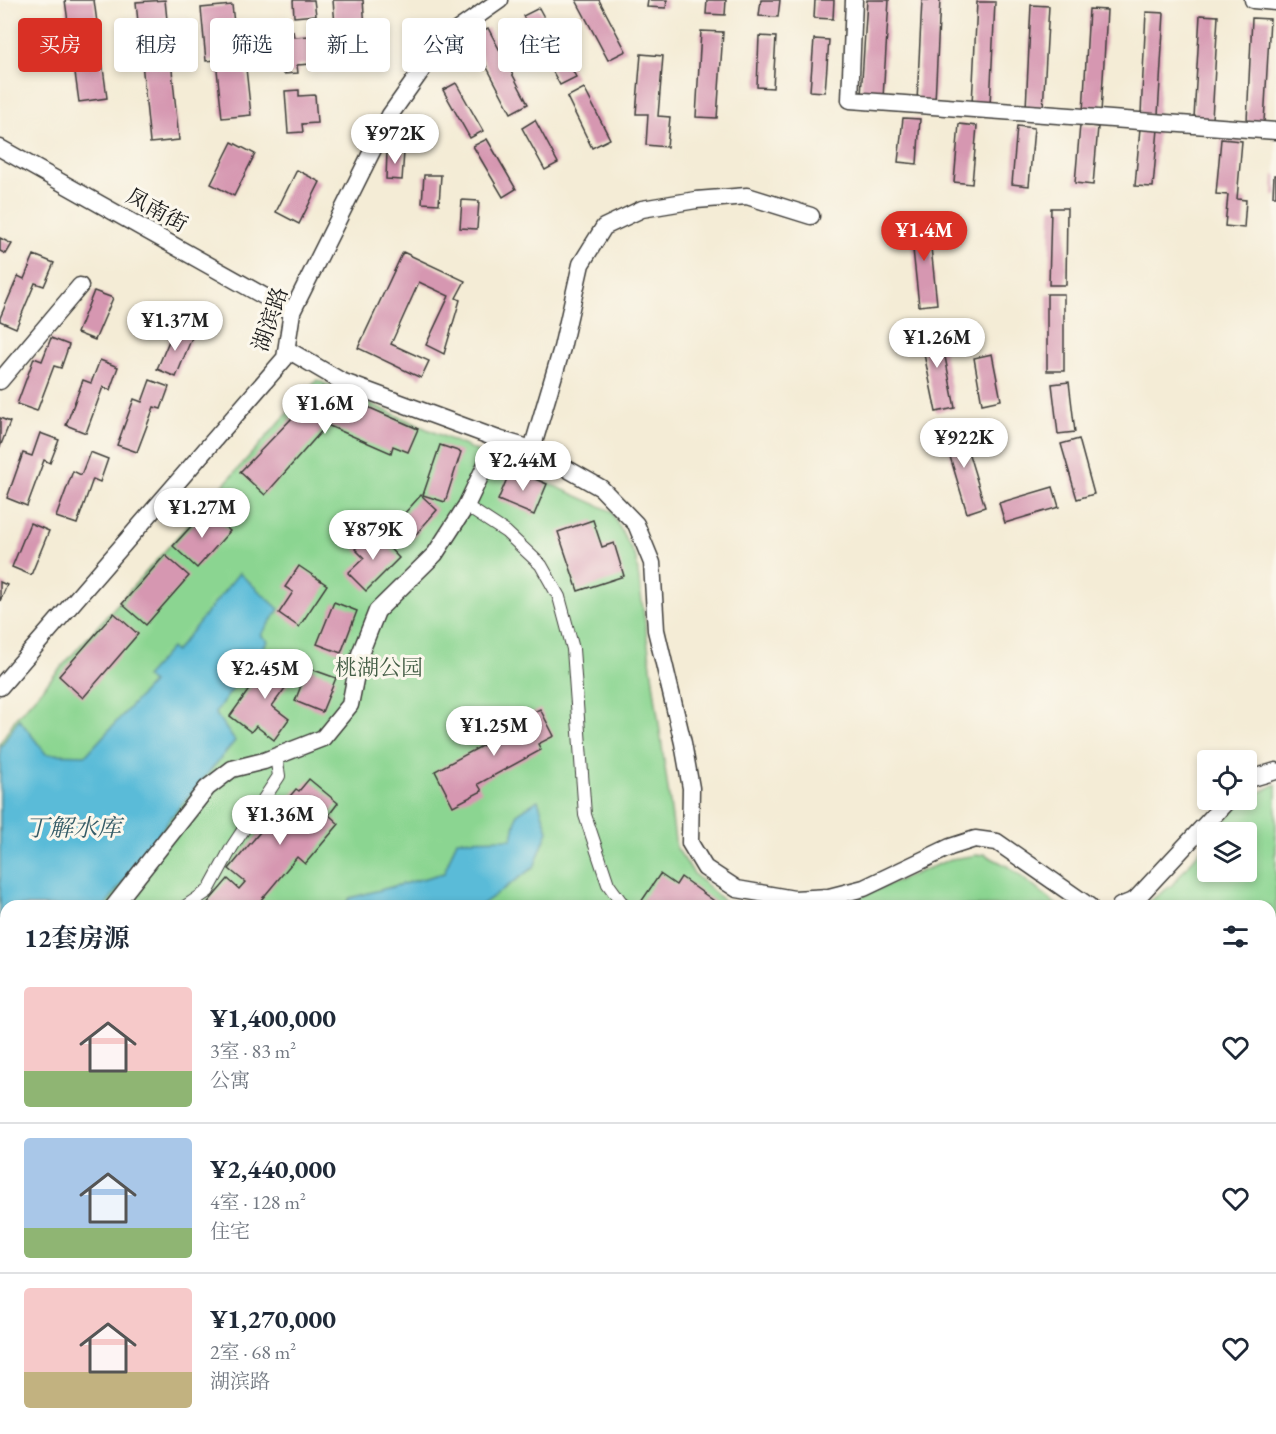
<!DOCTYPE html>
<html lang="zh">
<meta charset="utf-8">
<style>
body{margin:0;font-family:"EB Garamond","Noto Serif SC",serif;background:#f6f6f7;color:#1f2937;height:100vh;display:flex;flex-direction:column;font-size:22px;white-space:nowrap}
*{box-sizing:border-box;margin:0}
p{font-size:20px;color:#747a83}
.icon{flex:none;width:33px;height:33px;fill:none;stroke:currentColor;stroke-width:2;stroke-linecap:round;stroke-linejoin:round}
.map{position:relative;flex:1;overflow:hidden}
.side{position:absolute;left:0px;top:900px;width:1276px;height:534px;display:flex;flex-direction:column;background:#fff;border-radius:18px 18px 0 0;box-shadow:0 3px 9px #0003}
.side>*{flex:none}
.banner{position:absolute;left:18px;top:18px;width:600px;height:54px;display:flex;gap:12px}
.buttons{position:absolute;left:1197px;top:750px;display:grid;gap:12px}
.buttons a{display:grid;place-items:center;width:60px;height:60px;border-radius:6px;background:#fff;box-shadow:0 3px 9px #0003;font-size:30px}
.price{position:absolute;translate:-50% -51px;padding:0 14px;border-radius:21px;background:#fff;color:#222;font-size:20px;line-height:39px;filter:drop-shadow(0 2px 3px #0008)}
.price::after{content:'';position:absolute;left:50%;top:36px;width:18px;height:14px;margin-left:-9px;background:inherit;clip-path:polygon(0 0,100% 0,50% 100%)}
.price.on{background:#d93025;color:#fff}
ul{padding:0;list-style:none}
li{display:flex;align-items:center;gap:18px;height:150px;padding:0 24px}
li+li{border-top:2px solid #e0e1e3}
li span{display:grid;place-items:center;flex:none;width:168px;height:120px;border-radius:6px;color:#555}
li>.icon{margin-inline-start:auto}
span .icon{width:72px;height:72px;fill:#fffc;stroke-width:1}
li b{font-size:26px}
h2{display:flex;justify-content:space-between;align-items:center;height:72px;padding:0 24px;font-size:26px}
.pill{padding:0 21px;border-radius:6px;background:#fff;box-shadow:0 3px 9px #0003;font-size:21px;line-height:54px}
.pill.on{background:#d93025;color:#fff}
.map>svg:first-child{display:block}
.green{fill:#8bd591;stroke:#547856;stroke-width:1.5}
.water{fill:#5abbd8;stroke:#3b6c7a;stroke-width:1.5}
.building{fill:#d697b1}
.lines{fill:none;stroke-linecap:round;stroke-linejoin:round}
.pedestrian-casing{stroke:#3c3b38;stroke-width:14}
.minor-casing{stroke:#3c3b38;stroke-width:19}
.pedestrian{stroke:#fff;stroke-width:12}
.minor{stroke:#fff;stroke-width:16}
.labels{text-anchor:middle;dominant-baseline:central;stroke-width:6;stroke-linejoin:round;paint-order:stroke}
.street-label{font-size:22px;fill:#1c1c1c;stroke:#fbf7ec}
.park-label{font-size:22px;fill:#435d45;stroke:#fbf7ec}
.water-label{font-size:24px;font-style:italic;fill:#355c67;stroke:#fbf7ec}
</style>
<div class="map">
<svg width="1276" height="1434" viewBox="0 0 1276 1434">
<rect width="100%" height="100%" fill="#fbf7ec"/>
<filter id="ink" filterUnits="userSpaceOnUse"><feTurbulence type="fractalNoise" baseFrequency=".0167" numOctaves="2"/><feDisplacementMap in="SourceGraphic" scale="12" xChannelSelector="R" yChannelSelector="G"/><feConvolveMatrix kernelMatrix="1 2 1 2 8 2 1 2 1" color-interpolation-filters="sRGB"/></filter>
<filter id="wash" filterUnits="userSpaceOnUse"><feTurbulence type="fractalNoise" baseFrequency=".008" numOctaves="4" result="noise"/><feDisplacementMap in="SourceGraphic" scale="24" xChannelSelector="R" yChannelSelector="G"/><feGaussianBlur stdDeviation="1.35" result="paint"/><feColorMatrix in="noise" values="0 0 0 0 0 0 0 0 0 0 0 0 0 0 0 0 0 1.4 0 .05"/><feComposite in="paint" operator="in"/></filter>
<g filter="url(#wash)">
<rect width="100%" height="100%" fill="#f4ecd6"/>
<g class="green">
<polygon points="317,380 611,511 636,558 676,847 695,875 725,902 768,906 6,906 6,1428 979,1428 976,1434 0,1434 0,743 16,718"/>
<polygon points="1276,784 1276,1390 1271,1395 1270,906 1143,906 1172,885 1207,842 1208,872 1246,872 1246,832 1215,832 1240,803"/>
<polygon points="984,854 1009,867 1058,906 837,906 951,859"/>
<polygon points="1115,1428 1240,1428 1234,1434 1121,1434"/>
</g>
<g class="water">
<polygon points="239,573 279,609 261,635 268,641 215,713 235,741 168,821 105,906 6,906 6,944 0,953 0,748 19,719 46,754 86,755 152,683 145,677 171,648 175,652"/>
<polygon points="538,800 548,831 534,867 480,906 344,906 350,898 444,873 457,840 512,839 517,814"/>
<polygon points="0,1233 6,1244 6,1428 166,1428 168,1434 0,1434"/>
<polygon points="229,1428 465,1428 458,1434 229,1434"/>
</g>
<g id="blocks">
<g class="building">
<polygon points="65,0 94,0 107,98 79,102"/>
<polygon points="165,0 179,140 150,143 136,2"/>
<polygon points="293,0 314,0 316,15 294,17"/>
<polygon points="333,0 363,0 365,28 350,29 351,37 336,38"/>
<polygon points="576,0 599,0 626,51 608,60"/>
<polygon points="648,0 667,0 666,8 647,7"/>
<polygon points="707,0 726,0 725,15 706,14"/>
<polygon points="761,0 780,0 778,17 759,16"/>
<polygon points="815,0 834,0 833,19 814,18"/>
<polygon points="867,0 889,0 883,98 861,96"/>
<polygon points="922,0 940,0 935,102 917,101"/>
<polygon points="977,2 995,2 990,105 972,104"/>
<polygon points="232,5 238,60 245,59 251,115 222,118 216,60 206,61 201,8"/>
<polygon points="1031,5 1049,6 1043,109 1026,108"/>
<polygon points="539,8 576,77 560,85 523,16"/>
<polygon points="1089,9 1107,10 1101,113 1083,112"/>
<polygon points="1146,12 1164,13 1158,115 1141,114"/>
<polygon points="1200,15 1218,16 1212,119 1194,118"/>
<polygon points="1252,18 1270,19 1264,122 1247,121"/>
<polygon points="488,28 528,104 511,113 471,37"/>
<polygon points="293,31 294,37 310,36 312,64 297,65 298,73 283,74 280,32"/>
<polygon points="701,31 723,32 717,118 696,117"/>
<polygon points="759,36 776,37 773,88 757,87"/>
<polygon points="814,39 829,40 825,92 810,91"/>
<polygon points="641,54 663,56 658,116 670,117 667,147 646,145 648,114 636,114"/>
<polygon points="456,83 483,131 470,138 443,90"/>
<polygon points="584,88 610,139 592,148 567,97"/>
<polygon points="299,90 299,96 315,95 317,123 302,124 303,132 288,133 285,91"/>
<polygon points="903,118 920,119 917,164 898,162"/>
<polygon points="535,120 558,163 545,170 522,128"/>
<polygon points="959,124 977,126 972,184 954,182"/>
<polygon points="1080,125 1098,127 1093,185 1075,183"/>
<polygon points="1017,126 1034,128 1029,186 1012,184"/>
<polygon points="1140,128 1158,129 1153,187 1135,186"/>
<polygon points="487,139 516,189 503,197 473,146"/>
<polygon points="1221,139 1242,141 1237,199 1246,200 1244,228 1225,226 1228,195 1216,194"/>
<polygon points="232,142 255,154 234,196 211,184"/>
<polygon points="387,151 404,152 402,180 386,179"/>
<polygon points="297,170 320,182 299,224 276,212"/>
<polygon points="424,175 441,175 439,204 422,203"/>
<polygon points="1274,175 1276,175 1276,196 1273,196"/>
<polygon points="462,200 479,201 477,229 460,228"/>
<polygon points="1051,208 1067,208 1066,285 1049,285"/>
<polygon points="928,219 937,304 919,306 910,221"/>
<polygon points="0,238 12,244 6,254 0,251"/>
<polygon points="403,252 465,281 456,298 460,300 444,354 426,345 449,296 419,282 391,344 429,361 421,378 358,348"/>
<polygon points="34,255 54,263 44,286 35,283 16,328 0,321 0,318 18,276 24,279"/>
<polygon points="94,291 113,298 95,340 77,333"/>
<rect x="1047" y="294" width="17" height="77"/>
<polygon points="939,326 955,408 936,412 919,330"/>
<polygon points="175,327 193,335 176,377 157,369"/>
<polygon points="51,338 69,345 61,368 54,366 37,411 17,404 34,358 42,361"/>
<polygon points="992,354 1001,400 982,404 974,358"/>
<polygon points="100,360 118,367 110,390 103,387 86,433 66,425 83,380 91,383"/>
<polygon points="150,380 169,387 161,409 154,407 137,452 117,445 134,399 142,402"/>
<polygon points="1069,382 1075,432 1058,434 1052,384"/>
<polygon points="322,387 418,429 408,452 393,446 391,453 327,425 265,495 240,472"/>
<polygon points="0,418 10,422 0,447"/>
<polygon points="960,425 985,507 967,513 942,430"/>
<polygon points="40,433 59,440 50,463 44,460 27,506 7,498 23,453 32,456"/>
<polygon points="1079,439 1094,494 1077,499 1061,444"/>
<polygon points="440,445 461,452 445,502 423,495"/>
<polygon points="90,452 108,459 100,482 93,479 77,524 56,517 73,471 81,475"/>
<polygon points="511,469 547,484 534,515 498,500"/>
<polygon points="1053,487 1059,507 1005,523 999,503"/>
<polygon points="421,495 437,510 411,540 394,525"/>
<polygon points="207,509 230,531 197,568 173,546"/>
<polygon points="593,520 602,547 614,543 624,576 578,591 558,532"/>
<polygon points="30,523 49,531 31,575 12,567"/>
<polygon points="373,531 399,558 366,591 348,573 364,558 355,549"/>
<polygon points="165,555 189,576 146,625 122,604"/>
<polygon points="299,566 327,585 299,627 279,613 293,592 285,587"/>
<polygon points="0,582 7,585 0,601"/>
<polygon points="334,602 357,611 341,653 317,644"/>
<polygon points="114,613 138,634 83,698 59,676"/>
<polygon points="273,656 296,673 272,706 289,719 274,740 256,726 251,732 230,716"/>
<polygon points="308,668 336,678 322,712 295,701"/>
<polygon points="540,709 554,736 538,744 541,750 478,784 482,791 453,806 435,771 493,740 490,735"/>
<polygon points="309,779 338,803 329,815 339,824 305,864 297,857 256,906 205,906 228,879 239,889 245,882 229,869 296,789 299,791"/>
<polygon points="660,874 676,885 681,877 721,906 647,906 641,902"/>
</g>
</g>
</g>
<g filter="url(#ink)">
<use href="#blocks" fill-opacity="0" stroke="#3c3b38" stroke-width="1.5"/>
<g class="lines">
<g class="pedestrian-casing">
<g id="pedestrian">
<polyline points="466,506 506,532 541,565 559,597 573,649 585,815 608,884 624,906"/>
<polyline points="186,906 208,891 232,847 279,776 276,756"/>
<polyline points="1270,997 1276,996"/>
<polyline points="1270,1137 1276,1137"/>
<polyline points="858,1434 861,1428"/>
</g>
</g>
<g class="minor-casing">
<g id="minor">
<polyline points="854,0 850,100 1276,131"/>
<polyline points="1253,0 1276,2"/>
<polyline points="0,148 292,312"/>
<polyline points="288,350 341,381 498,439 532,449 601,488 636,524 652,563 656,630 683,743 691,788 690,843 705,868 737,889 794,899 829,897 864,888 950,847 975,839 997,842 1089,906"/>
<polyline points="0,381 80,286"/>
<polyline points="532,449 562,348 581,264 604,227 642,209 696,200 747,196 811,216"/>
<polyline points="0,687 285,358 292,312 390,115 443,40 500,0"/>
<polyline points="1246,780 1276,771"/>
<polyline points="114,906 207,788 232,769 264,761 323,738 350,705 360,654 377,611 435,554 466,506 498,439"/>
<polyline points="1120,906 1135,900 1228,800"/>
<polyline points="1270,1419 1276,1413"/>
<polyline points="1097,1428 1102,1434"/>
<polyline points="989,1434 992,1428"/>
<polyline points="1254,1434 1261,1428"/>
</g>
</g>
<use href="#pedestrian" class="pedestrian"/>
<use href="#minor" class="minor"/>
</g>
</g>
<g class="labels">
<g class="street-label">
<text transform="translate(157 210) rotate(29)">凤南街</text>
<text transform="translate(270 319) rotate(-71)">湖滨路</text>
</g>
<g class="park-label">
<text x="379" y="667">桃湖公园</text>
</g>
<g class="water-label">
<text x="73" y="827">丁解水库</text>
</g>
</g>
</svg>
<div class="buttons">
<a><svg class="icon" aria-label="locate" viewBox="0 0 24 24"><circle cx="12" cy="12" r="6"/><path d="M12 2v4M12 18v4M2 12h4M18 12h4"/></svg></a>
<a><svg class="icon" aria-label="layers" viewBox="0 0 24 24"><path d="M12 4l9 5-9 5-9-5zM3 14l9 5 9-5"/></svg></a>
</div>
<b class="price" style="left:395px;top:165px">¥972K</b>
<b class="price on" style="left:924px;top:262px">¥1.4M</b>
<b class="price" style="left:175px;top:352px">¥1.37M</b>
<b class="price" style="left:937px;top:369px">¥1.26M</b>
<b class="price" style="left:325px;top:435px">¥1.6M</b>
<b class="price" style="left:964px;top:469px">¥922K</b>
<b class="price" style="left:523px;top:492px">¥2.44M</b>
<b class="price" style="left:202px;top:539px">¥1.27M</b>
<b class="price" style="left:373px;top:561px">¥879K</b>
<b class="price" style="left:265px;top:700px">¥2.45M</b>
<b class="price" style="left:494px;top:757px">¥1.25M</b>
<b class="price" style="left:280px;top:846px">¥1.36M</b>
<div class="banner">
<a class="pill on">买房</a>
<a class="pill">租房</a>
<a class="pill">筛选</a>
<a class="pill">新上</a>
<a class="pill">公寓</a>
<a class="pill">住宅</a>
</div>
<section class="side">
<h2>12套房源<svg class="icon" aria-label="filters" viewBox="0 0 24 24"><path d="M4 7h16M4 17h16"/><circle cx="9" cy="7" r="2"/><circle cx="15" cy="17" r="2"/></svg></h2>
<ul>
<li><span style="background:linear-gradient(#f6c9c9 70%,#8fb573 0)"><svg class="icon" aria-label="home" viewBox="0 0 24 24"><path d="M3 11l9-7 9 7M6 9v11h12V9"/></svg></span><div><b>¥1,400,000</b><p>3室 · 83 m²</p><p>公寓</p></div><svg class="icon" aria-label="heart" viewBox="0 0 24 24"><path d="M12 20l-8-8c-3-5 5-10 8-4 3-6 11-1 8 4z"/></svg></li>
<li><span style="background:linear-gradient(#a9c7e8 75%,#8fb573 0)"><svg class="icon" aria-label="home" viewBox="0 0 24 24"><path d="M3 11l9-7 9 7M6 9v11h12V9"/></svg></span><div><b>¥2,440,000</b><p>4室 · 128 m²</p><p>住宅</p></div><svg class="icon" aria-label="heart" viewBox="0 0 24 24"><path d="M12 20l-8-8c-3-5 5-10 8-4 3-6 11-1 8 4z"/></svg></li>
<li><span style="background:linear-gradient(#f6c9c9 70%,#c2b280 0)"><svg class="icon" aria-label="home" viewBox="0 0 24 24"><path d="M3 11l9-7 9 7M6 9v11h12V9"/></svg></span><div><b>¥1,270,000</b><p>2室 · 68 m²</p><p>湖滨路</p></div><svg class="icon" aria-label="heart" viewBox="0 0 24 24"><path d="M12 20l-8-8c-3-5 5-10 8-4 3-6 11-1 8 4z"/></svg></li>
</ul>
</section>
</div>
